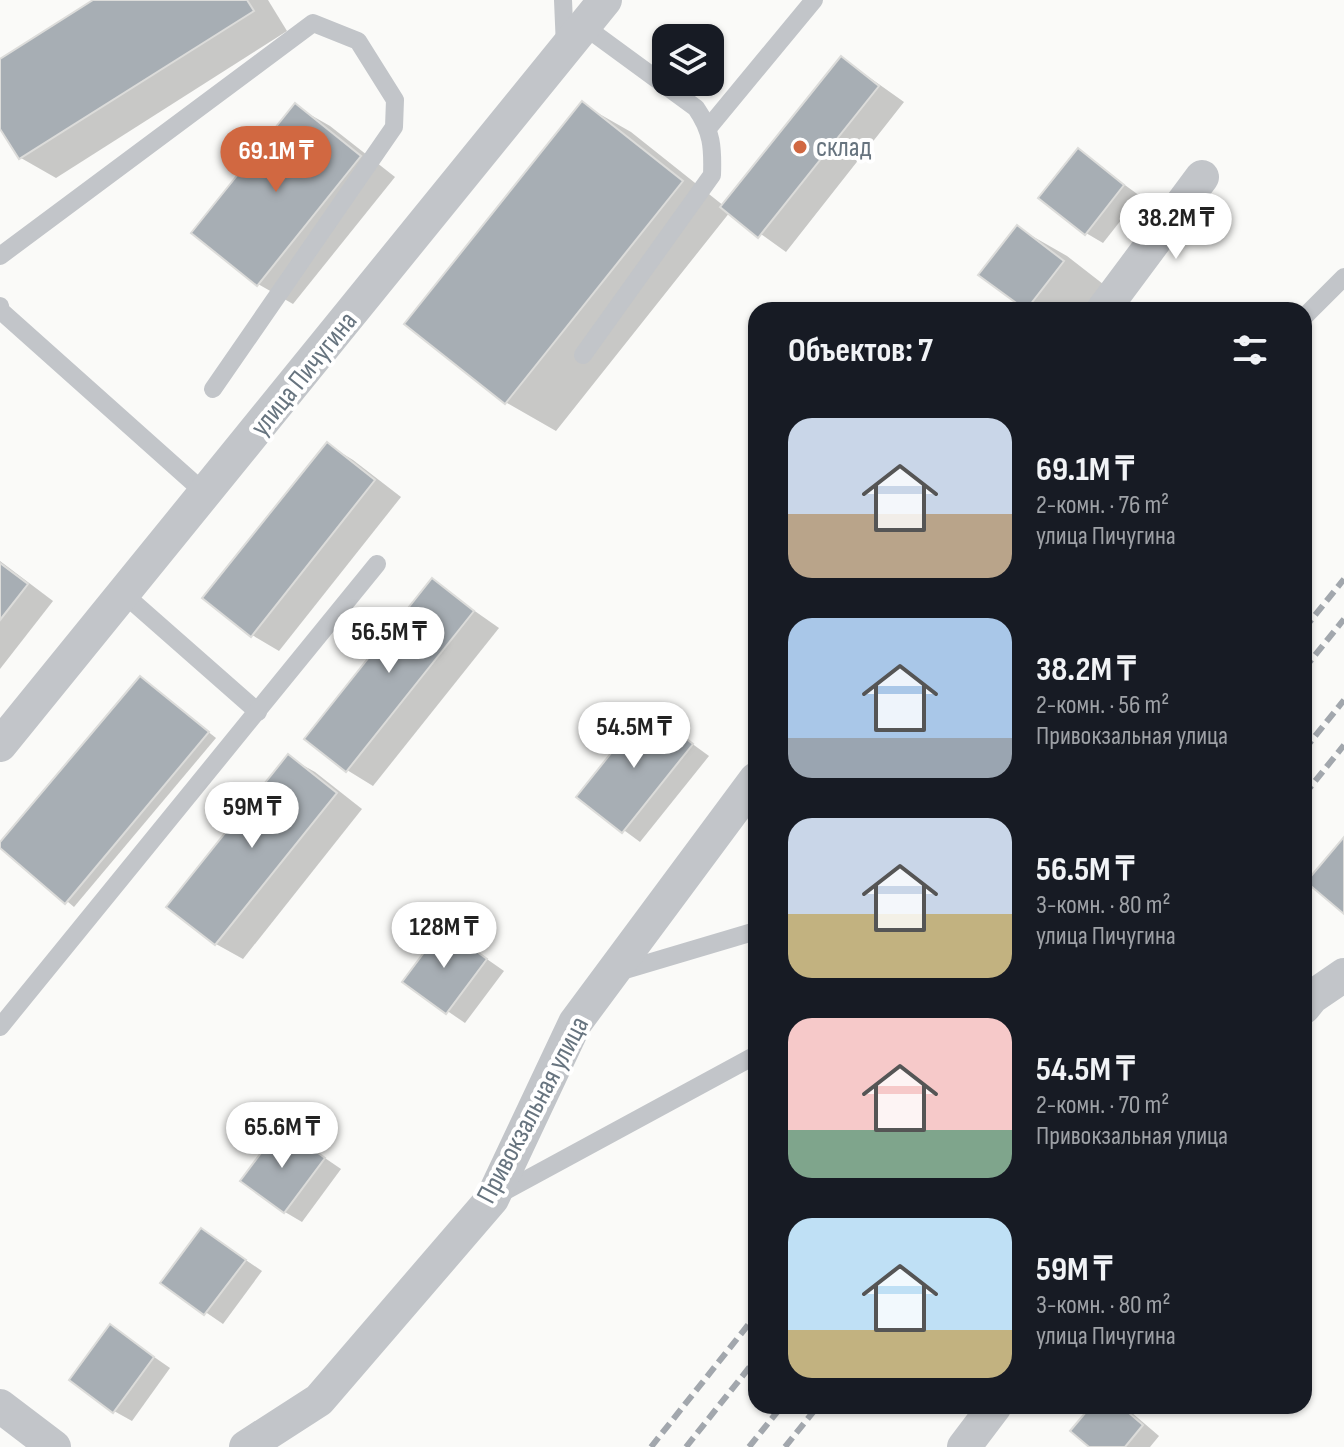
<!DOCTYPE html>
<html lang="ru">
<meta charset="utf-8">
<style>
body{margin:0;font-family:"Sofia Sans Condensed",sans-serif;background:#20242c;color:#f1f3f6;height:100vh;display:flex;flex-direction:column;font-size:30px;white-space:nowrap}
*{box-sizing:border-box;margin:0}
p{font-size:26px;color:#9ea1a6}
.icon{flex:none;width:44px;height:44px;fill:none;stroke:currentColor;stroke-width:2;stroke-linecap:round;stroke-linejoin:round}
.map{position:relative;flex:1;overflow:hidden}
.details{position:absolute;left:748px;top:302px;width:564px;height:1112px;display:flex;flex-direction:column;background:#171b24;border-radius:24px;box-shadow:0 2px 6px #0004}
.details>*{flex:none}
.buttons{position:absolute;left:652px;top:24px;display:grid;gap:16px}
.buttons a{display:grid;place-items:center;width:72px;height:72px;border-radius:16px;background:#171b24;box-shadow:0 2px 6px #0004;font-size:40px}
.price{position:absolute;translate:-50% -68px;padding:0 18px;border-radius:28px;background:#fff;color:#222;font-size:26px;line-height:52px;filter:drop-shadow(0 2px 4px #0008)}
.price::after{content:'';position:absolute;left:50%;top:48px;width:24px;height:18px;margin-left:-12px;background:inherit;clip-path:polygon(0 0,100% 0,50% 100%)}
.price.on{background:#d16841;color:#fff}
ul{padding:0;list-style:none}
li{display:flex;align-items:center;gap:24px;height:200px;padding:0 40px}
li span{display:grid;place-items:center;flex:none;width:224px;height:160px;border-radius:24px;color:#555}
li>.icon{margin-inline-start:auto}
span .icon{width:96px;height:96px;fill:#fffc;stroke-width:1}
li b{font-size:34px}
h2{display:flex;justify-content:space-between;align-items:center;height:96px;padding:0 40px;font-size:34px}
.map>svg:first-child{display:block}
.shadow{fill:#0003}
.building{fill:#a7aeb4;stroke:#dcdcda;stroke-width:2}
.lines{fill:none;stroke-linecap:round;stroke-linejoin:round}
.service{stroke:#c2c5c9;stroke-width:18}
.minor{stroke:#c2c5c9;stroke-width:34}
.rail{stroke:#a2a7ad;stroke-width:6;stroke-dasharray:12 6;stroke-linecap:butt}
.poi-dot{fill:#d16841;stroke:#fff;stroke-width:3}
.labels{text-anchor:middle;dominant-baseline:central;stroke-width:8;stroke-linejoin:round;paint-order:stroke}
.poi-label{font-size:28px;fill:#67747f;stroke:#fff;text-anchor:start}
.street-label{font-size:28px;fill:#67747f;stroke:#fff}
</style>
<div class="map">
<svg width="1344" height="1447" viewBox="0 0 1344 1447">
<rect width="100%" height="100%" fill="#fafaf8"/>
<g class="shadow">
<polygon points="96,0 268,0 287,31 56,178 21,158 0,125 0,61"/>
<polygon points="842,58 904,102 786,252 730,212 556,431 507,403 407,324 582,104 631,132 724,206"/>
<polygon points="295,106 330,126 395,177 293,304 258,284"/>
<polygon points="1078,151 1140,196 1103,243 1086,233"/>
<polygon points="1018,228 1067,256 1112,291 1097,310 1026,310 981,274"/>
<polygon points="327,444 353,460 401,497 279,651 252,635"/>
<polygon points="0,561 53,601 0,669"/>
<polygon points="432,581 499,628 373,786 347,770"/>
<polygon points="148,684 216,738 74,907 0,845"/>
<polygon points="647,711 709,756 640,842 579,797"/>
<polygon points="288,757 315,772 362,809 243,959 216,944 169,907"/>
<polygon points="444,929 504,971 465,1023 405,982"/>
<polygon points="281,1128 341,1169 302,1222 285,1212"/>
<polygon points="202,1230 262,1271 223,1324 163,1283"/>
<polygon points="111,1327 170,1368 132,1421 114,1411"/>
<polygon points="1094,1406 1124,1406 1159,1436 1150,1447 1092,1447"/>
</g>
<g class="building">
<polygon points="93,0 247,0 254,11 19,159 0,129 0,59"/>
<polygon points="841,56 879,86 758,238 720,207"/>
<polygon points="582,101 683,181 505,404 404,324"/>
<polygon points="295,103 361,156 257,286 191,233"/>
<polygon points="1078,148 1124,185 1085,235 1038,198"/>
<polygon points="1017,225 1064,261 1026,310 978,275"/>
<polygon points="327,442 375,480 251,637 202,598"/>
<polygon points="0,563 28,584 0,620"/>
<polygon points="432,578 474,611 346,772 304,739"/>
<polygon points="140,676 209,732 65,904 0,848 0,842"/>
<polygon points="647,708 693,744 622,833 576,797"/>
<polygon points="288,754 337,793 215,945 166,907"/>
<polygon points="1344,837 1344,914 1306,882"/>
<polygon points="443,927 487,959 446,1014 402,982"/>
<polygon points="281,1126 325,1158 284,1213 240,1181"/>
<polygon points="201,1228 246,1260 204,1315 160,1283"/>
<polygon points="110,1324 154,1357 113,1413 69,1380"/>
<polygon points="1091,1406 1121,1406 1143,1425 1125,1447 1089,1447 1070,1431"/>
</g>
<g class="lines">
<g class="service">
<polyline points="563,0 565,47"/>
<polyline points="709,127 814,0"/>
<polyline points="0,256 313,23 358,41 395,100 394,127 213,389"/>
<polyline points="0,306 1,311 206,494"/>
<polyline points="1304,317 1344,277"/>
<path d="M583,355L712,175C713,148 712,131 696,108L584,26"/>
<polyline points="125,595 258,712"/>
<polyline points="618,972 756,931"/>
<polyline points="0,1027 377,564"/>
<polyline points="498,1195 756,1055"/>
</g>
<g class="minor">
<polyline points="1103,310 1202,177"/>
<polyline points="0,745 605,0"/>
<polyline points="1304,1007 1312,997 1344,975"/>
<polyline points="0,1406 54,1447"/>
<polyline points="246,1447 319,1400 492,1199 575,1023 756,779"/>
<polyline points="964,1447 995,1406"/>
</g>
<g class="rail">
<polyline points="1304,629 1344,579"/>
<polyline points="1304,669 1344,619"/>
<polyline points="1304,750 1344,700"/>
<polyline points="1304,795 1344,745"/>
<polyline points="651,1447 756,1315"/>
<polyline points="686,1447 756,1359"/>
<polyline points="749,1447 782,1406"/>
<polyline points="785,1447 818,1406"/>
</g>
</g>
<circle class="poi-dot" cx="800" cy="147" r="8"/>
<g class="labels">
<g class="poi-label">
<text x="816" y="147">склад</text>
</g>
<g class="street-label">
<text transform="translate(304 374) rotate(-51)">улица Пичугина</text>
<text transform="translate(533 1110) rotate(-62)">Привокзальная улица</text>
</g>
</g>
</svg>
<div class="buttons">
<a><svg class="icon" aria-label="layers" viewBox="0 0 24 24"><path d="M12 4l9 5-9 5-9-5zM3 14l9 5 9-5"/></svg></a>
</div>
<b class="price on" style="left:276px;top:194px">69.1M ₸</b>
<b class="price" style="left:1176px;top:261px">38.2M ₸</b>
<b class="price" style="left:389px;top:675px">56.5M ₸</b>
<b class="price" style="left:634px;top:770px">54.5M ₸</b>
<b class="price" style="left:252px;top:850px">59M ₸</b>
<b class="price" style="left:444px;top:970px">128M ₸</b>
<b class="price" style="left:282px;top:1170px">65.6M ₸</b>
<section class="details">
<h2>Объектов: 7<svg class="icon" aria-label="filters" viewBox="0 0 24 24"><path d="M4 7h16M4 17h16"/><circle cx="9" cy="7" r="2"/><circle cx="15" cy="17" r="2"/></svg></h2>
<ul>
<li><span style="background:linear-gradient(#c9d6e8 60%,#b9a48a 0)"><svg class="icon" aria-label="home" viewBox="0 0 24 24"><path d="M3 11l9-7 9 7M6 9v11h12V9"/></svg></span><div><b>69.1M ₸</b><p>2-комн. · 76 m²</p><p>улица Пичугина</p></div></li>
<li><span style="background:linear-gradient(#a9c7e8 75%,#9aa5b1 0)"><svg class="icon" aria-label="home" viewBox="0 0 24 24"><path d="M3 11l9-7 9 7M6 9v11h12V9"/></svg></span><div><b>38.2M ₸</b><p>2-комн. · 56 m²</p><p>Привокзальная улица</p></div></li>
<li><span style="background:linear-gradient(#c9d6e8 60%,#c2b280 0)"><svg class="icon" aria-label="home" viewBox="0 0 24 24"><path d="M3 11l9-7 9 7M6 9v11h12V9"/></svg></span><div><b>56.5M ₸</b><p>3-комн. · 80 m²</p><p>улица Пичугина</p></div></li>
<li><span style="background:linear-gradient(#f6c9c9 70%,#7fa58c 0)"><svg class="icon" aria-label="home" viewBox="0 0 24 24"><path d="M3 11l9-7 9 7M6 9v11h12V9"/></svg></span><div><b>54.5M ₸</b><p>2-комн. · 70 m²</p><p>Привокзальная улица</p></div></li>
<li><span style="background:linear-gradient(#bfe0f5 70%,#c2b280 0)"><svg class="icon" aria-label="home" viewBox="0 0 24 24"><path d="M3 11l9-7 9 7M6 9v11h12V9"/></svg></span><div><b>59M ₸</b><p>3-комн. · 80 m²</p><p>улица Пичугина</p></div></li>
</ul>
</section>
</div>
